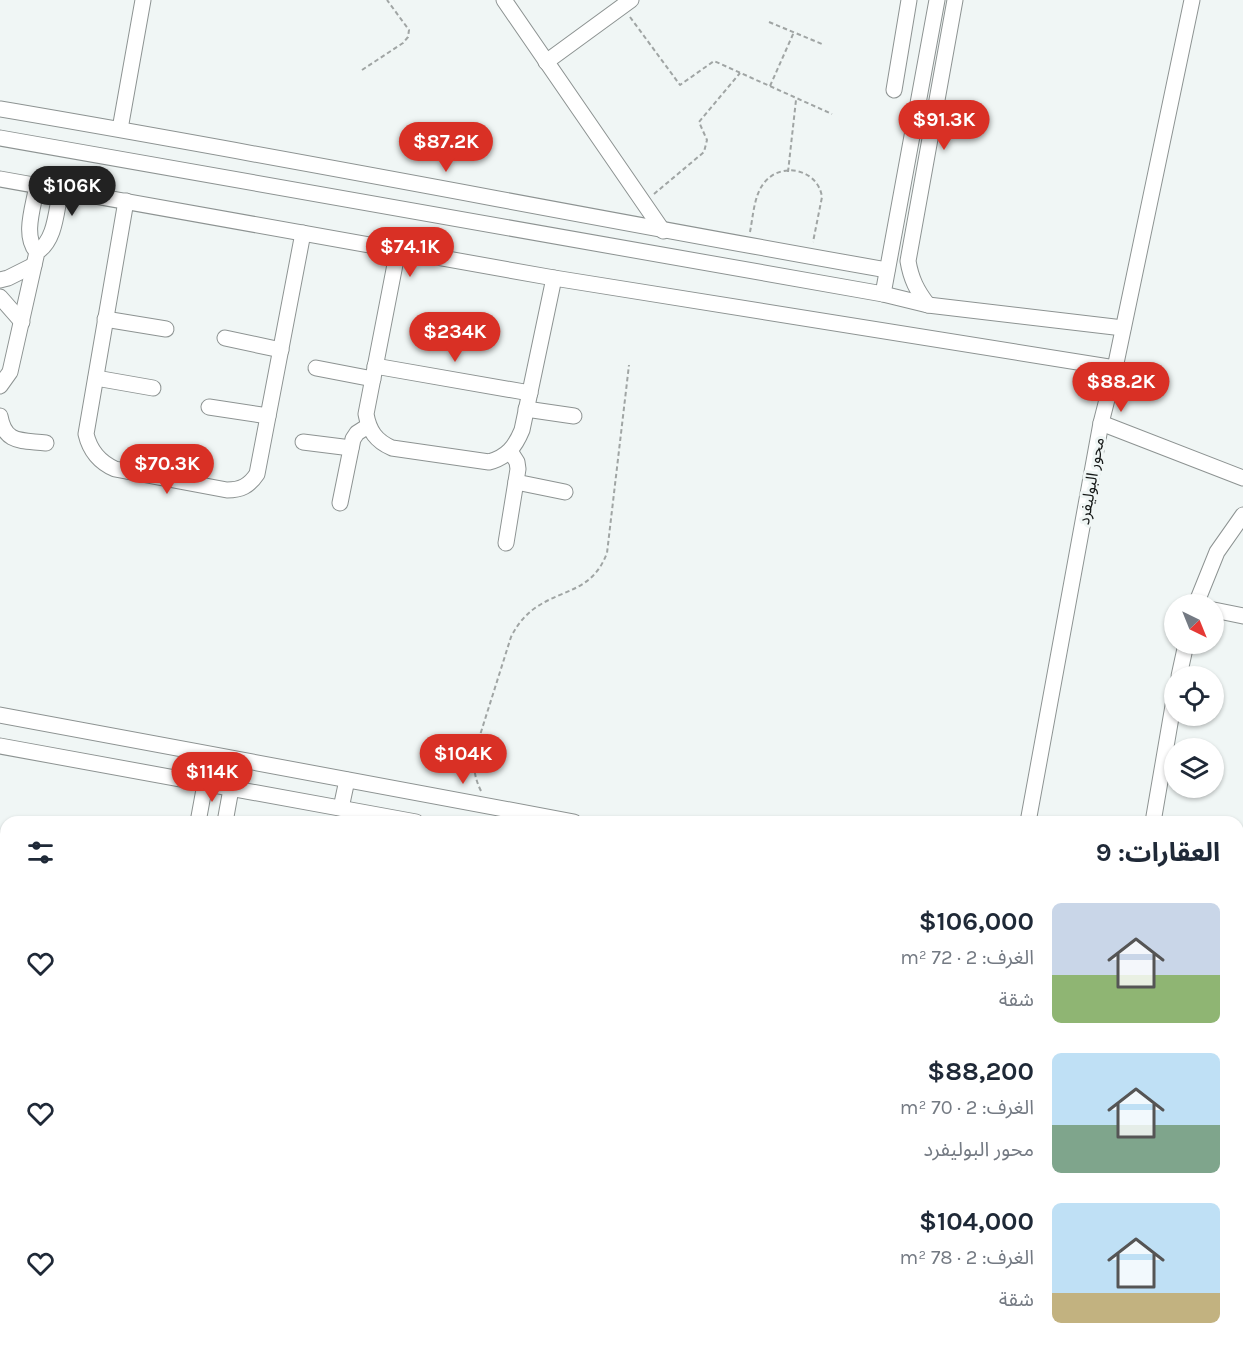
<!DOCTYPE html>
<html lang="ar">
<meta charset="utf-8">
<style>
body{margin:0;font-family:Karla,"Noto Sans Arabic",sans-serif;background:#f6f6f7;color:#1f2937;direction:rtl;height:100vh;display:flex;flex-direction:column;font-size:22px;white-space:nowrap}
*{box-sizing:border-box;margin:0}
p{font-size:20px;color:#747a83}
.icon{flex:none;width:33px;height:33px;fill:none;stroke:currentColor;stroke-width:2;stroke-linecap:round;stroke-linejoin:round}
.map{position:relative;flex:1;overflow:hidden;direction:ltr}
.details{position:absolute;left:0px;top:816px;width:1244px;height:534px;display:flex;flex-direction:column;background:#fff;border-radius:18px 18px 0 0;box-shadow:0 2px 4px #0004;direction:rtl}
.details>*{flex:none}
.needle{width:39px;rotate:137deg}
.fabs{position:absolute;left:1164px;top:594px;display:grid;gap:12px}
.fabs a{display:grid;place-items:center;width:60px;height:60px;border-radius:50%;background:#fff;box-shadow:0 2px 4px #0004;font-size:30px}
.price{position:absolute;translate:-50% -51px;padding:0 14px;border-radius:21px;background:#d93025;color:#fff;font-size:20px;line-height:39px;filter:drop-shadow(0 2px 3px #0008)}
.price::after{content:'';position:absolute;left:50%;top:36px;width:18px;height:14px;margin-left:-9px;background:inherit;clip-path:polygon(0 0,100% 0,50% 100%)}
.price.selected{background:#222;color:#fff}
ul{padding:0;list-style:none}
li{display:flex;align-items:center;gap:18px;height:150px;padding:0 24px}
li span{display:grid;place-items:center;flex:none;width:168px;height:120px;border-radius:9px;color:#555}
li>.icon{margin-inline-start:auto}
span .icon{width:72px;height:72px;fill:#fffc;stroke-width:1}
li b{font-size:26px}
h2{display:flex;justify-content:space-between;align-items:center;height:72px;padding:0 24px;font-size:26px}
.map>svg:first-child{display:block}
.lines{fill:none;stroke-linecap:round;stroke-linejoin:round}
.minor-casing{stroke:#8d9392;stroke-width:17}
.path{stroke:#a0a5a4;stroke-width:2;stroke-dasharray:4.5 3;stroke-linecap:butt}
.minor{stroke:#fff;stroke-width:15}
.labels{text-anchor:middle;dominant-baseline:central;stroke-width:6;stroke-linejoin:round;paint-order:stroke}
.street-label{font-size:16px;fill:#161918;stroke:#f0f6f5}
</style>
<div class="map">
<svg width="1243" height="1350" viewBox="0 0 1243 1350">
<rect width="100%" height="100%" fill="#f0f6f5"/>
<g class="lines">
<g class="minor-casing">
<g id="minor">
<polyline points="504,0 663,231"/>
<polyline points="546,62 631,0"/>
<polyline points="894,90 909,0"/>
<path d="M0,109C296,159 591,218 887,270"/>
<polyline points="120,129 143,0"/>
<polyline points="0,138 883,294 928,305 1123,328"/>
<polyline points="0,179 554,278 1115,368"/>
<path d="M126,201L86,434C90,451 99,462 115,469L227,490C241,490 249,486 257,474L303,233"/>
<path d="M398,249L366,414C369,431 376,441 392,448L489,462C507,457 515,447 522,430L554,278"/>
<path d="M37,252C22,236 34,205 37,185"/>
<polyline points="0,280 8,278 34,265"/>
<polyline points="883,294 937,0"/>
<polyline points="0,297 22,322"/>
<path d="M928,305C917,291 911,279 908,261L955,0"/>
<polyline points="105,319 166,329"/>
<polyline points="225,338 281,350"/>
<polyline points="375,366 530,393"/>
<polyline points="316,368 373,379"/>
<polyline points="96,378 153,388"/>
<path d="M0,386L10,372L37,252C56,240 56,210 61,189"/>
<polyline points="209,407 268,416"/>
<polyline points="526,409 574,416"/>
<path d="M0,416C5,444 21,440 46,443"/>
<polyline points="1101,423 1243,478"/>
<polyline points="303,442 351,448"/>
<polyline points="516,482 565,492"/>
<polyline points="340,503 353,439 357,433 368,426"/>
<polyline points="506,543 518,469 517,462 510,451"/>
<polyline points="1196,604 1217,552 1243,515"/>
<polyline points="1214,610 1243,616"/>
<polyline points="1179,676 1186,644"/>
<polyline points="0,715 574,822"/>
<polyline points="0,746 416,822"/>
<polyline points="341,808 347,780"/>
<polyline points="198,822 205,784"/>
<polyline points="225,822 231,789"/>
<polyline points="1028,822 1101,423 1115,368 1192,0"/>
<polyline points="1153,822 1174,700"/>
<polyline points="0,872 6,873"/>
<polyline points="0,1200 6,1201"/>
<polyline points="1238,1267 1243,1278"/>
<polyline points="0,1324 6,1325"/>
<polyline points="103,1344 137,1350"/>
<polyline points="1093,1344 1096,1350"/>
<polyline points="489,1350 491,1344"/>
<polyline points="520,1350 521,1344"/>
<polyline points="930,1350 931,1344"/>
<polyline points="1047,1350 1048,1344"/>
</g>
</g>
<g class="path">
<polyline points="630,17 680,85 714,61 832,114"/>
<polyline points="769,22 822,44"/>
<polyline points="362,70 403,43 408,37 409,30 387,0"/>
<polyline points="770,86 794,32"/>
<polyline points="788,172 796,100"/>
<polyline points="654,194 704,152 707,140 699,122 740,73"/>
<path d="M750,232C753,217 754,195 764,183C781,161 818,169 822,197L813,242"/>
<path d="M481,791C474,777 473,765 475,751L511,637C517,625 524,616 535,608C564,588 592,592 607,553L629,365"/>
<polyline points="959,1350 960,1344"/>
</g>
<use href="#minor" class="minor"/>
</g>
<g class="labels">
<g class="street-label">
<text transform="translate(1091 481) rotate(-80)">محور البوليفرد</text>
</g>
</g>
</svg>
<div class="fabs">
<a><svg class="needle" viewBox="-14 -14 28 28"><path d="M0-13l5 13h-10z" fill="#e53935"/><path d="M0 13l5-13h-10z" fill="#747a83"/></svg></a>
<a><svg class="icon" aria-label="locate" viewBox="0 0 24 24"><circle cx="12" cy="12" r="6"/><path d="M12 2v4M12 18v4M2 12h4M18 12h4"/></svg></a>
<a><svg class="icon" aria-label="layers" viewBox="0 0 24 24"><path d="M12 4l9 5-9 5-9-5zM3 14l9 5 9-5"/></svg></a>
</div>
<b class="price" style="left:944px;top:151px">$91.3K</b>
<b class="price" style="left:446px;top:173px">$87.2K</b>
<b class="price selected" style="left:72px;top:217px">$106K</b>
<b class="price" style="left:410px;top:278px">$74.1K</b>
<b class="price" style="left:455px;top:363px">$234K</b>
<b class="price" style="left:1121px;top:413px">$88.2K</b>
<b class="price" style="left:167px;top:495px">$70.3K</b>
<b class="price" style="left:463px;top:785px">$104K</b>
<b class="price" style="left:212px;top:803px">$114K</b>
<section class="details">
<h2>العقارات: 9<svg class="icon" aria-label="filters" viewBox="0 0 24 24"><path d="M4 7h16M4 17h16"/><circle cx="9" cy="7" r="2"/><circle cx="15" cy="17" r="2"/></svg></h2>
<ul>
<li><span style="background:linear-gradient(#c9d6e8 60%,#8fb573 0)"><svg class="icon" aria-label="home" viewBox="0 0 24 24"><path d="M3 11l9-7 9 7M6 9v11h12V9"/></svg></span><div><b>$106,000</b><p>الغرف: 2 · 72 m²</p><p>شقة</p></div><svg class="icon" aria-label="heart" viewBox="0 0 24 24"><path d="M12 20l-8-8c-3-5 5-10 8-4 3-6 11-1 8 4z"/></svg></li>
<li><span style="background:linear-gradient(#bfe0f5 60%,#7fa58c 0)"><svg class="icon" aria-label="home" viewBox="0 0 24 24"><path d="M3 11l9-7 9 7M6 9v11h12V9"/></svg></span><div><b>$88,200</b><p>الغرف: 2 · 70 m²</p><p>محور البوليفرد</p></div><svg class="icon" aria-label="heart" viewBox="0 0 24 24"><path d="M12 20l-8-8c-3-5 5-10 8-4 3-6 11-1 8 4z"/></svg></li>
<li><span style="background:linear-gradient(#bfe0f5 75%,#c2b280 0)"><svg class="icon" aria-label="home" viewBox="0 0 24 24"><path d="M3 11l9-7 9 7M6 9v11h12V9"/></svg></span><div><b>$104,000</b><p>الغرف: 2 · 78 m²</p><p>شقة</p></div><svg class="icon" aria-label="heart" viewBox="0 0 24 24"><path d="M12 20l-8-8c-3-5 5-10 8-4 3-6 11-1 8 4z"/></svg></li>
</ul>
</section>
</div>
